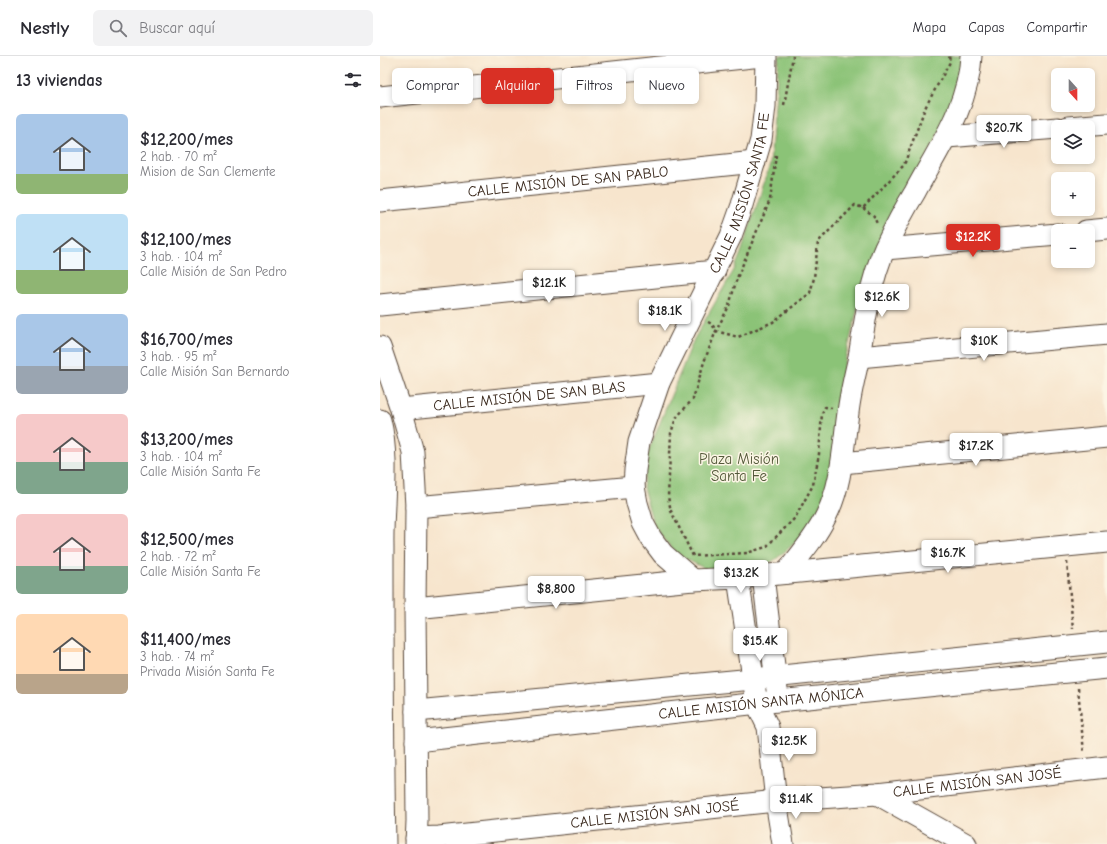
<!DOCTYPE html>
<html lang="es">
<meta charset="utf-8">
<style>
body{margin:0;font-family:"Comic Neue",sans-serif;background:#f2f2f3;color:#2b2b33;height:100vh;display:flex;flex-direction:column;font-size:15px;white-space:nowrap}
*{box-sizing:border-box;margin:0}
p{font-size:13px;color:#7c7c81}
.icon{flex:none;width:22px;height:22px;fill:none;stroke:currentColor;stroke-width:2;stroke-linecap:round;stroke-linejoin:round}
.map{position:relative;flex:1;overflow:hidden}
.sheet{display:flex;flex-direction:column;background:#fff;width:380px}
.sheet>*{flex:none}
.banner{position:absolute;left:12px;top:12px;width:380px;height:36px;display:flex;gap:8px}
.needle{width:26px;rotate:159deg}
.tools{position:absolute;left:671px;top:12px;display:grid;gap:8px}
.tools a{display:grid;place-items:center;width:44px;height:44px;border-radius:6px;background:#fff;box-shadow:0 2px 6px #0003;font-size:20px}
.price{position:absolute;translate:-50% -34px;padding:0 9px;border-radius:4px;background:#fff;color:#222;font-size:13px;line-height:26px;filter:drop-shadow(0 1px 2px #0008)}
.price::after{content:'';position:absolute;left:50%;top:24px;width:12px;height:9px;margin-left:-6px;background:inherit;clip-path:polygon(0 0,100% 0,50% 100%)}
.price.selected{background:#d93025;color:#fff}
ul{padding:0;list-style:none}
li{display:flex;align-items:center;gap:12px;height:100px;padding:0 16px}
li span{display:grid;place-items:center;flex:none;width:112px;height:80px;border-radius:6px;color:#555}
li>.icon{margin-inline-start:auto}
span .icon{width:48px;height:48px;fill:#fffc;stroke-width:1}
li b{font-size:17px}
h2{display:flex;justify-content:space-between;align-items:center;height:48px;padding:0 16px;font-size:17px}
.chip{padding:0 14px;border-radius:6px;background:#fff;box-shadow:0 2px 6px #0003;font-size:14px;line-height:36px}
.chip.selected{background:#d93025;color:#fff}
header{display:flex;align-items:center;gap:24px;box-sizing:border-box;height:56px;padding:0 20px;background:#fff;border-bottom:1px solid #e1e1e2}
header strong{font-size:19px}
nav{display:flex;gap:22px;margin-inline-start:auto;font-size:14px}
.search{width:280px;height:36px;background:#f2f2f3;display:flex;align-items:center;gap:10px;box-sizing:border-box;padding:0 14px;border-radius:6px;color:#7c7c81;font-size:15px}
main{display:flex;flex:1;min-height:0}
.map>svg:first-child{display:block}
.green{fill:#8bc377;stroke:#63764a}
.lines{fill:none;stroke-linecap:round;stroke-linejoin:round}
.minor-casing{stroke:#574638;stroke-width:23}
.path{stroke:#574638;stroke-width:2.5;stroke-dasharray:3 3;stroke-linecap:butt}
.minor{stroke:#fff;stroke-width:21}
.labels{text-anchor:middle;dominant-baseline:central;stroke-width:3;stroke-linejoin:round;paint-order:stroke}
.street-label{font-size:15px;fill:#3b2a1e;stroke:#fcf5e5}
.park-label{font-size:15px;fill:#535839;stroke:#fcf5e5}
</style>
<header>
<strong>Nestly</strong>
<div class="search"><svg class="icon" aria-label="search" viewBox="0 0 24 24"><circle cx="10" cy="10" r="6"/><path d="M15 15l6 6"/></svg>Buscar aquí</div>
<nav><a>Mapa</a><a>Capas</a><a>Compartir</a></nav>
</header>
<main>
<section class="sheet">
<h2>13 viviendas<svg class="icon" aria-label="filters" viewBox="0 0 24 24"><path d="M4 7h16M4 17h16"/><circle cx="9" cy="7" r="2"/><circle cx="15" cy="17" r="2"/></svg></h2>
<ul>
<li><span style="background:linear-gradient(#a9c7e8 75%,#8fb573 0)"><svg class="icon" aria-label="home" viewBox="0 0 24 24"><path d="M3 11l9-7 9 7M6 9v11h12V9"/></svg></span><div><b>$12,200/mes</b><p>2 hab. · 70 m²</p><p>Mision de San Clemente</p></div></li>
<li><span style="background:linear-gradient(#bfe0f5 70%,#8fb573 0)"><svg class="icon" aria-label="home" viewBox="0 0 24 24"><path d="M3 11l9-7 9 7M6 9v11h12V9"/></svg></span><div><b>$12,100/mes</b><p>3 hab. · 104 m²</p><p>Calle Misión de San Pedro</p></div></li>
<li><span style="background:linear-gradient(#a9c7e8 65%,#9aa5b1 0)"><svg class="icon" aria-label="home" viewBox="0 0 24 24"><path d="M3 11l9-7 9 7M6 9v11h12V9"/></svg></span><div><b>$16,700/mes</b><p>3 hab. · 95 m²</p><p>Calle Misión San Bernardo</p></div></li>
<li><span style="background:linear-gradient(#f6c9c9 60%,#7fa58c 0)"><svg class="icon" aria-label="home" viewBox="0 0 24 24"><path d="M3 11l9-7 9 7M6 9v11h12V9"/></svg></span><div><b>$13,200/mes</b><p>3 hab. · 104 m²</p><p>Calle Misión Santa Fe</p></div></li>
<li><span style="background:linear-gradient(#f6c9c9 65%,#7fa58c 0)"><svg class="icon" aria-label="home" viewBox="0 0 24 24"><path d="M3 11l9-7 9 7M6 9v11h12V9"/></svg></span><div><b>$12,500/mes</b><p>2 hab. · 72 m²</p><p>Calle Misión Santa Fe</p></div></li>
<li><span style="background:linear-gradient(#ffd9b3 75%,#b9a48a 0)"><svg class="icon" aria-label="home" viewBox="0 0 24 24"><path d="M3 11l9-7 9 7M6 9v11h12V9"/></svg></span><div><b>$11,400/mes</b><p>3 hab. · 74 m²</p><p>Privada Misión Santa Fe</p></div></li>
</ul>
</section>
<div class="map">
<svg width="727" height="788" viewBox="0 0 727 788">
<rect width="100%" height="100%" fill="#fcf5e5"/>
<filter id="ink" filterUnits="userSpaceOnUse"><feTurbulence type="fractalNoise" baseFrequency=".025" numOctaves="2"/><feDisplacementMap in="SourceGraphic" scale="8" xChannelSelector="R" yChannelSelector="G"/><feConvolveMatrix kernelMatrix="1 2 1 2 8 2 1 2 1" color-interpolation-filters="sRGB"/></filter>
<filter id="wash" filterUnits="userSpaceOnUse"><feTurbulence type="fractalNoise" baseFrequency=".012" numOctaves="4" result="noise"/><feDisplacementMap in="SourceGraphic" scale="16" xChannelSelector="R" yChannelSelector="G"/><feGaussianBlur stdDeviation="0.9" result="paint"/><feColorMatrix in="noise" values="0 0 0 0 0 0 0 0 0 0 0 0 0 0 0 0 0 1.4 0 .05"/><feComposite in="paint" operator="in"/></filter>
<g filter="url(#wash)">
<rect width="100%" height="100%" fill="#f7e5cd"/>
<polygon class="green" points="399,0 584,0 580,31 478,251 465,304 458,342 455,380 448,436 427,474 416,486 396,503 380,513 347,518 326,513 297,499 274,471 263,432 266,401 314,283 354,214 361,197 390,109"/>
</g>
<g filter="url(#ink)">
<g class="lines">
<g class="minor-casing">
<g id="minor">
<polyline points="0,41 382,0"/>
<polyline points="688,71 727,68"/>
<polyline points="567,81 678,72"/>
<path id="s1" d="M0,145L375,106"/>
<polyline points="706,175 727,173"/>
<polyline points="505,193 678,178"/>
<polyline points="0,249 335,215"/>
<polyline points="0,291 21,353 33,396 36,451 35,552 37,765 36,788"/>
<polyline points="479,301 727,278"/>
<path id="s2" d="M21,353L279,327"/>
<path d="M0,364C10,405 2,449 3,491C3,590 3,689 5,788"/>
<polyline points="462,407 727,381"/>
<polyline points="36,451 254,431"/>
<path d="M406,517C420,499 436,481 446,460C462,429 463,392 468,357C470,338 475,319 479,301C485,264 490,226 505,192C514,173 524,154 535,136C558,93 589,50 591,0"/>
<polyline points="383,520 397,634"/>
<polyline points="358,522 377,648 388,671 396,745 403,788"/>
<path id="s3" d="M313,524L283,498L271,482L263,467L257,447L254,431L255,414L259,386L279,327L351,180L362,149L381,84L385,50L386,0"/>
<polyline points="35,552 313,524 358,522 727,486"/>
<polyline points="36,655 373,623 727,586"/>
<path id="s4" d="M36,685L388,646L727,612"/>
<polyline points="497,738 586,788"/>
<path id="s5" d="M36,782L59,781L396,745L497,738L727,711"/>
</g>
</g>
<g class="path">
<polyline points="404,49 413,0"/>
<polyline points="396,99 390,144 357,222 349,250 336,275 324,306 313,343 296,362 291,377 288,441 291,455 313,500 367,497 386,491 415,462 433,429 439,398 442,357 445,351 452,352"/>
<polyline points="483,152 494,160 497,168"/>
<polyline points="328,266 332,268 336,275 358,281 393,266 430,237 434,222 438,186 475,149 483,152 524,109 545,52 570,6 569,0"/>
<polyline points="687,506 693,573"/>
<polyline points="698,632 704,697"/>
</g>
<use href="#minor" class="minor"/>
</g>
</g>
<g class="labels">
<g class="street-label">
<text stroke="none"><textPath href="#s1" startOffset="189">CALLE MISIÓN DE SAN PABLO</textPath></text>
<text stroke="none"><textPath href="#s3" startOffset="429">CALLE MISIÓN SANTA FE</textPath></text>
<text stroke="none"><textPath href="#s2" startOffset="129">CALLE MISIÓN DE SAN BLAS</textPath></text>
<text stroke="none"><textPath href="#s4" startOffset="347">CALLE MISIÓN SANTA MÓNICA</textPath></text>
<text stroke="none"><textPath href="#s5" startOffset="564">CALLE MISIÓN SAN JOSÉ</textPath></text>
<text stroke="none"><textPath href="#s5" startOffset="240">CALLE MISIÓN SAN JOSÉ</textPath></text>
</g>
<g class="park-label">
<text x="359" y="403">Plaza Misión<tspan x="359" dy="17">Santa Fe</tspan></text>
</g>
</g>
</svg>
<div class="tools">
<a><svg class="needle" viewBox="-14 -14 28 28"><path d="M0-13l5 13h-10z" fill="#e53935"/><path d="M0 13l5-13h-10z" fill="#7c7c81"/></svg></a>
<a><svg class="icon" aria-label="layers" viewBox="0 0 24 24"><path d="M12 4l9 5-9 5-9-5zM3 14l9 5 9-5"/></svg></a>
<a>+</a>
<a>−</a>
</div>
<b class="price" style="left:624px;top:93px">$20.7K</b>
<b class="price selected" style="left:593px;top:202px">$12.2K</b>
<b class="price" style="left:169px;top:248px">$12.1K</b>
<b class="price" style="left:502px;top:262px">$12.6K</b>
<b class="price" style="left:285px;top:276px">$18.1K</b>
<b class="price" style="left:604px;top:306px">$10K</b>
<b class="price" style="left:596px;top:411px">$17.2K</b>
<b class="price" style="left:568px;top:518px">$16.7K</b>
<b class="price" style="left:361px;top:538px">$13.2K</b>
<b class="price" style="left:176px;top:554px">$8,800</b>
<b class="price" style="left:380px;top:606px">$15.4K</b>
<b class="price" style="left:409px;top:706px">$12.5K</b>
<b class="price" style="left:416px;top:764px">$11.4K</b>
<div class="banner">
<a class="chip">Comprar</a>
<a class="chip selected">Alquilar</a>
<a class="chip">Filtros</a>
<a class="chip">Nuevo</a>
</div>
</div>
</main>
